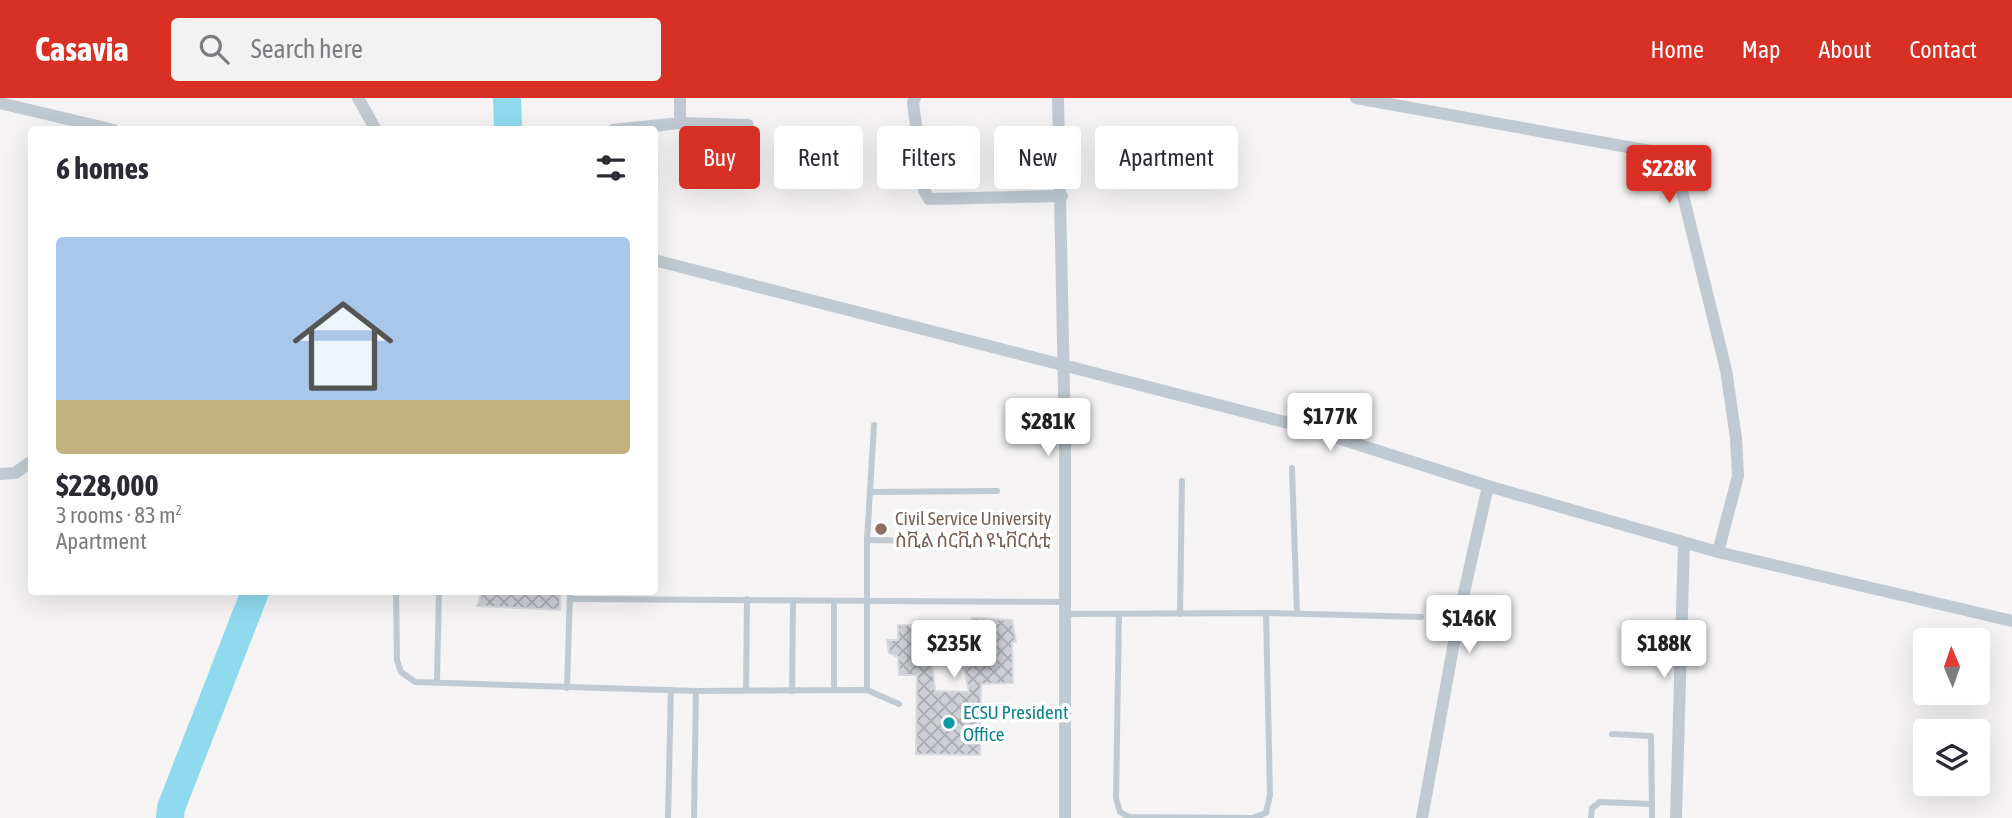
<!DOCTYPE html>
<meta charset="utf-8">
<style>
body{margin:0;font-family:"Asap Condensed","Noto Sans Ethiopic",sans-serif;background:#f2f2f3;color:#2b2b33;height:100vh;display:flex;flex-direction:column;font-size:26px;white-space:nowrap}
*{box-sizing:border-box;margin:0}
p{font-size:23px;color:#7c7c81}
.icon{flex:none;width:38px;height:38px;fill:none;stroke:currentColor;stroke-width:2;stroke-linecap:round;stroke-linejoin:round}
.map{position:relative;flex:1;overflow:hidden}
.panel{position:absolute;left:28px;top:28px;width:630px;height:469px;display:flex;flex-direction:column;background:#fff;border-radius:7px;box-shadow:0 7px 28px #0002}
.panel>*{flex:none}
.banner{position:absolute;left:679px;top:28px;width:665px;height:63px;display:flex;gap:14px}
.needle{width:46px;rotate:358deg}
.tools{position:absolute;left:1913px;top:530px;display:grid;gap:14px}
.tools a{display:grid;place-items:center;width:77px;height:77px;border-radius:7px;background:#fff;box-shadow:0 7px 28px #0002;font-size:35px}
.price{position:absolute;translate:-50% -60px;padding:0 16px;border-radius:7px;background:#fff;color:#222;font-size:23px;line-height:46px;filter:drop-shadow(0 2px 4px #0008)}
.price::after{content:'';position:absolute;left:50%;top:42px;width:21px;height:16px;margin-left:-10px;background:inherit;clip-path:polygon(0 0,100% 0,50% 100%)}
.price.selected{background:#d93025;color:#fff}
ul{padding:0;list-style:none}
li{display:grid;align-content:center;gap:14px;height:371px;padding:0 28px}
li+li{border-top:2px solid #e1e1e2}
li span{display:grid;place-items:center;height:217px;border-radius:7px;color:#555}
li>.icon{margin-inline-start:auto}
span .icon{width:126px;height:126px;fill:#fffc;stroke-width:1}
li b{font-size:30px}
h2{display:flex;justify-content:space-between;align-items:center;height:84px;padding:0 28px;font-size:30px}
.chip{padding:0 24px;border-radius:7px;background:#fff;box-shadow:0 7px 28px #0002;font-size:24px;line-height:63px}
.chip.selected{background:#d93025;color:#fff}
header{display:flex;align-items:center;gap:42px;box-sizing:border-box;height:98px;padding:0 35px;background:#d93025;color:#fff}
header strong{font-size:33px}
nav{display:flex;gap:38px;margin-inline-start:auto;font-size:24px}
.search{width:490px;height:63px;background:#f2f2f3;display:flex;align-items:center;gap:18px;box-sizing:border-box;padding:0 24px;border-radius:7px;color:#7c7c81;font-size:26px}
.map>svg:first-child{display:block}
.lines{fill:none;stroke-linecap:round;stroke-linejoin:round}
.river{stroke:#90daee;stroke-width:28}
.building{fill:url(#building-cross-hatch);stroke:#d7d9de;stroke-width:2;fill-rule:evenodd}
.lane{stroke:#c1cad2;stroke-width:6}
.street{stroke:#c1cad2;stroke-width:12}
.education-dot{fill:#8d6e63;stroke:#fff;stroke-width:2.5}
.culture-dot{fill:#0f9aa8;stroke:#fff;stroke-width:2.5}
.labels{text-anchor:middle;dominant-baseline:central;stroke-width:7;stroke-linejoin:round;paint-order:stroke}
.education-label{font-size:19px;fill:#785e54;stroke:#fff;text-anchor:start}
.culture-label{font-size:19px;fill:#0d838f;stroke:#fff;text-anchor:start}
</style>
<header>
<strong>Casavia</strong>
<div class="search"><svg class="icon" aria-label="search" viewBox="0 0 24 24"><circle cx="10" cy="10" r="6"/><path d="M15 15l6 6"/></svg>Search here</div>
<nav><a>Home</a><a>Map</a><a>About</a><a>Contact</a></nav>
</header>
<div class="map">
<svg width="2012" height="720" viewBox="0 0 2012 720">
<defs>
<pattern id="building-cross-hatch" width="8" height="8" patternUnits="userSpaceOnUse" patternTransform="scale(1.75)"><rect width="8" height="8" fill="#cdcfd5"/><path d="M0 0l8 8M0 8l8-8" fill="none" stroke="#a8abb0"/></pattern>
</defs>
<rect width="100%" height="100%" fill="#f5f3f3"/>
<g class="lines">
<g class="river">
<polyline points="507,0 508,32"/>
<polyline points="170,720 171,710 255,494"/>
</g>
</g>
<g class="building">
<polygon points="482,494 560,494 560,512 477,508"/>
<path d="M972,520L1012,522L1016,544H1012L1013,585L981,586L980,657L916,656L917,577H899L898,559L889,555L887,542H898V527H932V538L968,536ZM932,565L964,571L969,594L935,593Z"/>
</g>
<g class="lines">
<g class="lane">
<polyline points="1292,370 1297,516"/>
<polyline points="870,394 997,393"/>
<polyline points="867,442 1000,444"/>
<polyline points="396,494 397,562 401,574 415,584 696,593 867,592 899,606"/>
<polyline points="570,501 1064,504"/>
<polyline points="1065,516 1266,515 1421,519"/>
<polyline points="1119,516 1116,700 1120,714 1129,719 1252,720 1266,715 1270,697 1266,515"/>
<polyline points="1180,516 1182,383"/>
<polyline points="437,582 439,494"/>
<polyline points="567,590 570,494"/>
<polyline points="834,591 834,504"/>
<polyline points="746,592 747,501"/>
<polyline points="867,592 867,442 874,327"/>
<polyline points="792,593 793,503"/>
<polyline points="1612,636 1651,638 1652,706"/>
<polyline points="668,720 671,592"/>
<polyline points="694,720 696,593"/>
<polyline points="1591,720 1592,710 1600,704 1652,706 1652,720"/>
</g>
<g class="street">
<polyline points="358,0 376,32"/>
<polyline points="915,0 913,4 924,92 929,101 1062,98"/>
<polyline points="1058,0 1065,340 1065,720"/>
<polyline points="1356,0 1650,53 1668,62 1677,73 1726,272 1736,340 1738,378 1718,454"/>
<polyline points="0,5 114,32"/>
<polyline points="680,25 748,27"/>
<polyline points="613,32 680,25 680,0"/>
<polyline points="654,162 1300,328 1488,388 1718,454 2012,523"/>
<polyline points="0,376 15,375 32,363"/>
<polyline points="1422,720 1459,517 1488,388"/>
<polyline points="1676,720 1684,445"/>
</g>
</g>
<circle class="education-dot" cx="881" cy="431" r="7"/>
<circle class="culture-dot" cx="949" cy="625" r="7"/>
<g class="labels">
<g class="education-label">
<text x="895" y="420">Civil Service University<tspan x="895" dy="22">ስቪል ሰርቪስ ዩኒቨርሲቲ</tspan></text>
</g>
<g class="culture-label">
<text x="963" y="614">ECSU President<tspan x="963" dy="22">Office</tspan></text>
</g>
</g>
</svg>
<div class="tools">
<a><svg class="needle" viewBox="-14 -14 28 28"><path d="M0-13l5 13h-10z" fill="#e53935"/><path d="M0 13l5-13h-10z" fill="#7c7c81"/></svg></a>
<a><svg class="icon" aria-label="layers" viewBox="0 0 24 24"><path d="M12 4l9 5-9 5-9-5zM3 14l9 5 9-5"/></svg></a>
</div>
<b class="price selected" style="left:1669px;top:107px">$228K</b>
<b class="price" style="left:1330px;top:355px">$177K</b>
<b class="price" style="left:1048px;top:360px">$281K</b>
<b class="price" style="left:1469px;top:557px">$146K</b>
<b class="price" style="left:954px;top:582px">$235K</b>
<b class="price" style="left:1664px;top:582px">$188K</b>
<div class="banner">
<a class="chip selected">Buy</a>
<a class="chip">Rent</a>
<a class="chip">Filters</a>
<a class="chip">New</a>
<a class="chip">Apartment</a>
</div>
<section class="panel">
<h2>6 homes<svg class="icon" aria-label="filters" viewBox="0 0 24 24"><path d="M4 7h16M4 17h16"/><circle cx="9" cy="7" r="2"/><circle cx="15" cy="17" r="2"/></svg></h2>
<ul>
<li><span style="background:linear-gradient(#a9c7e8 75%,#c2b280 0)"><svg class="icon" aria-label="home" viewBox="0 0 24 24"><path d="M3 11l9-7 9 7M6 9v11h12V9"/></svg></span><div><b>$228,000</b><p>3 rooms · 83 m²</p><p>Apartment</p></div></li>
</ul>
</section>
</div>
